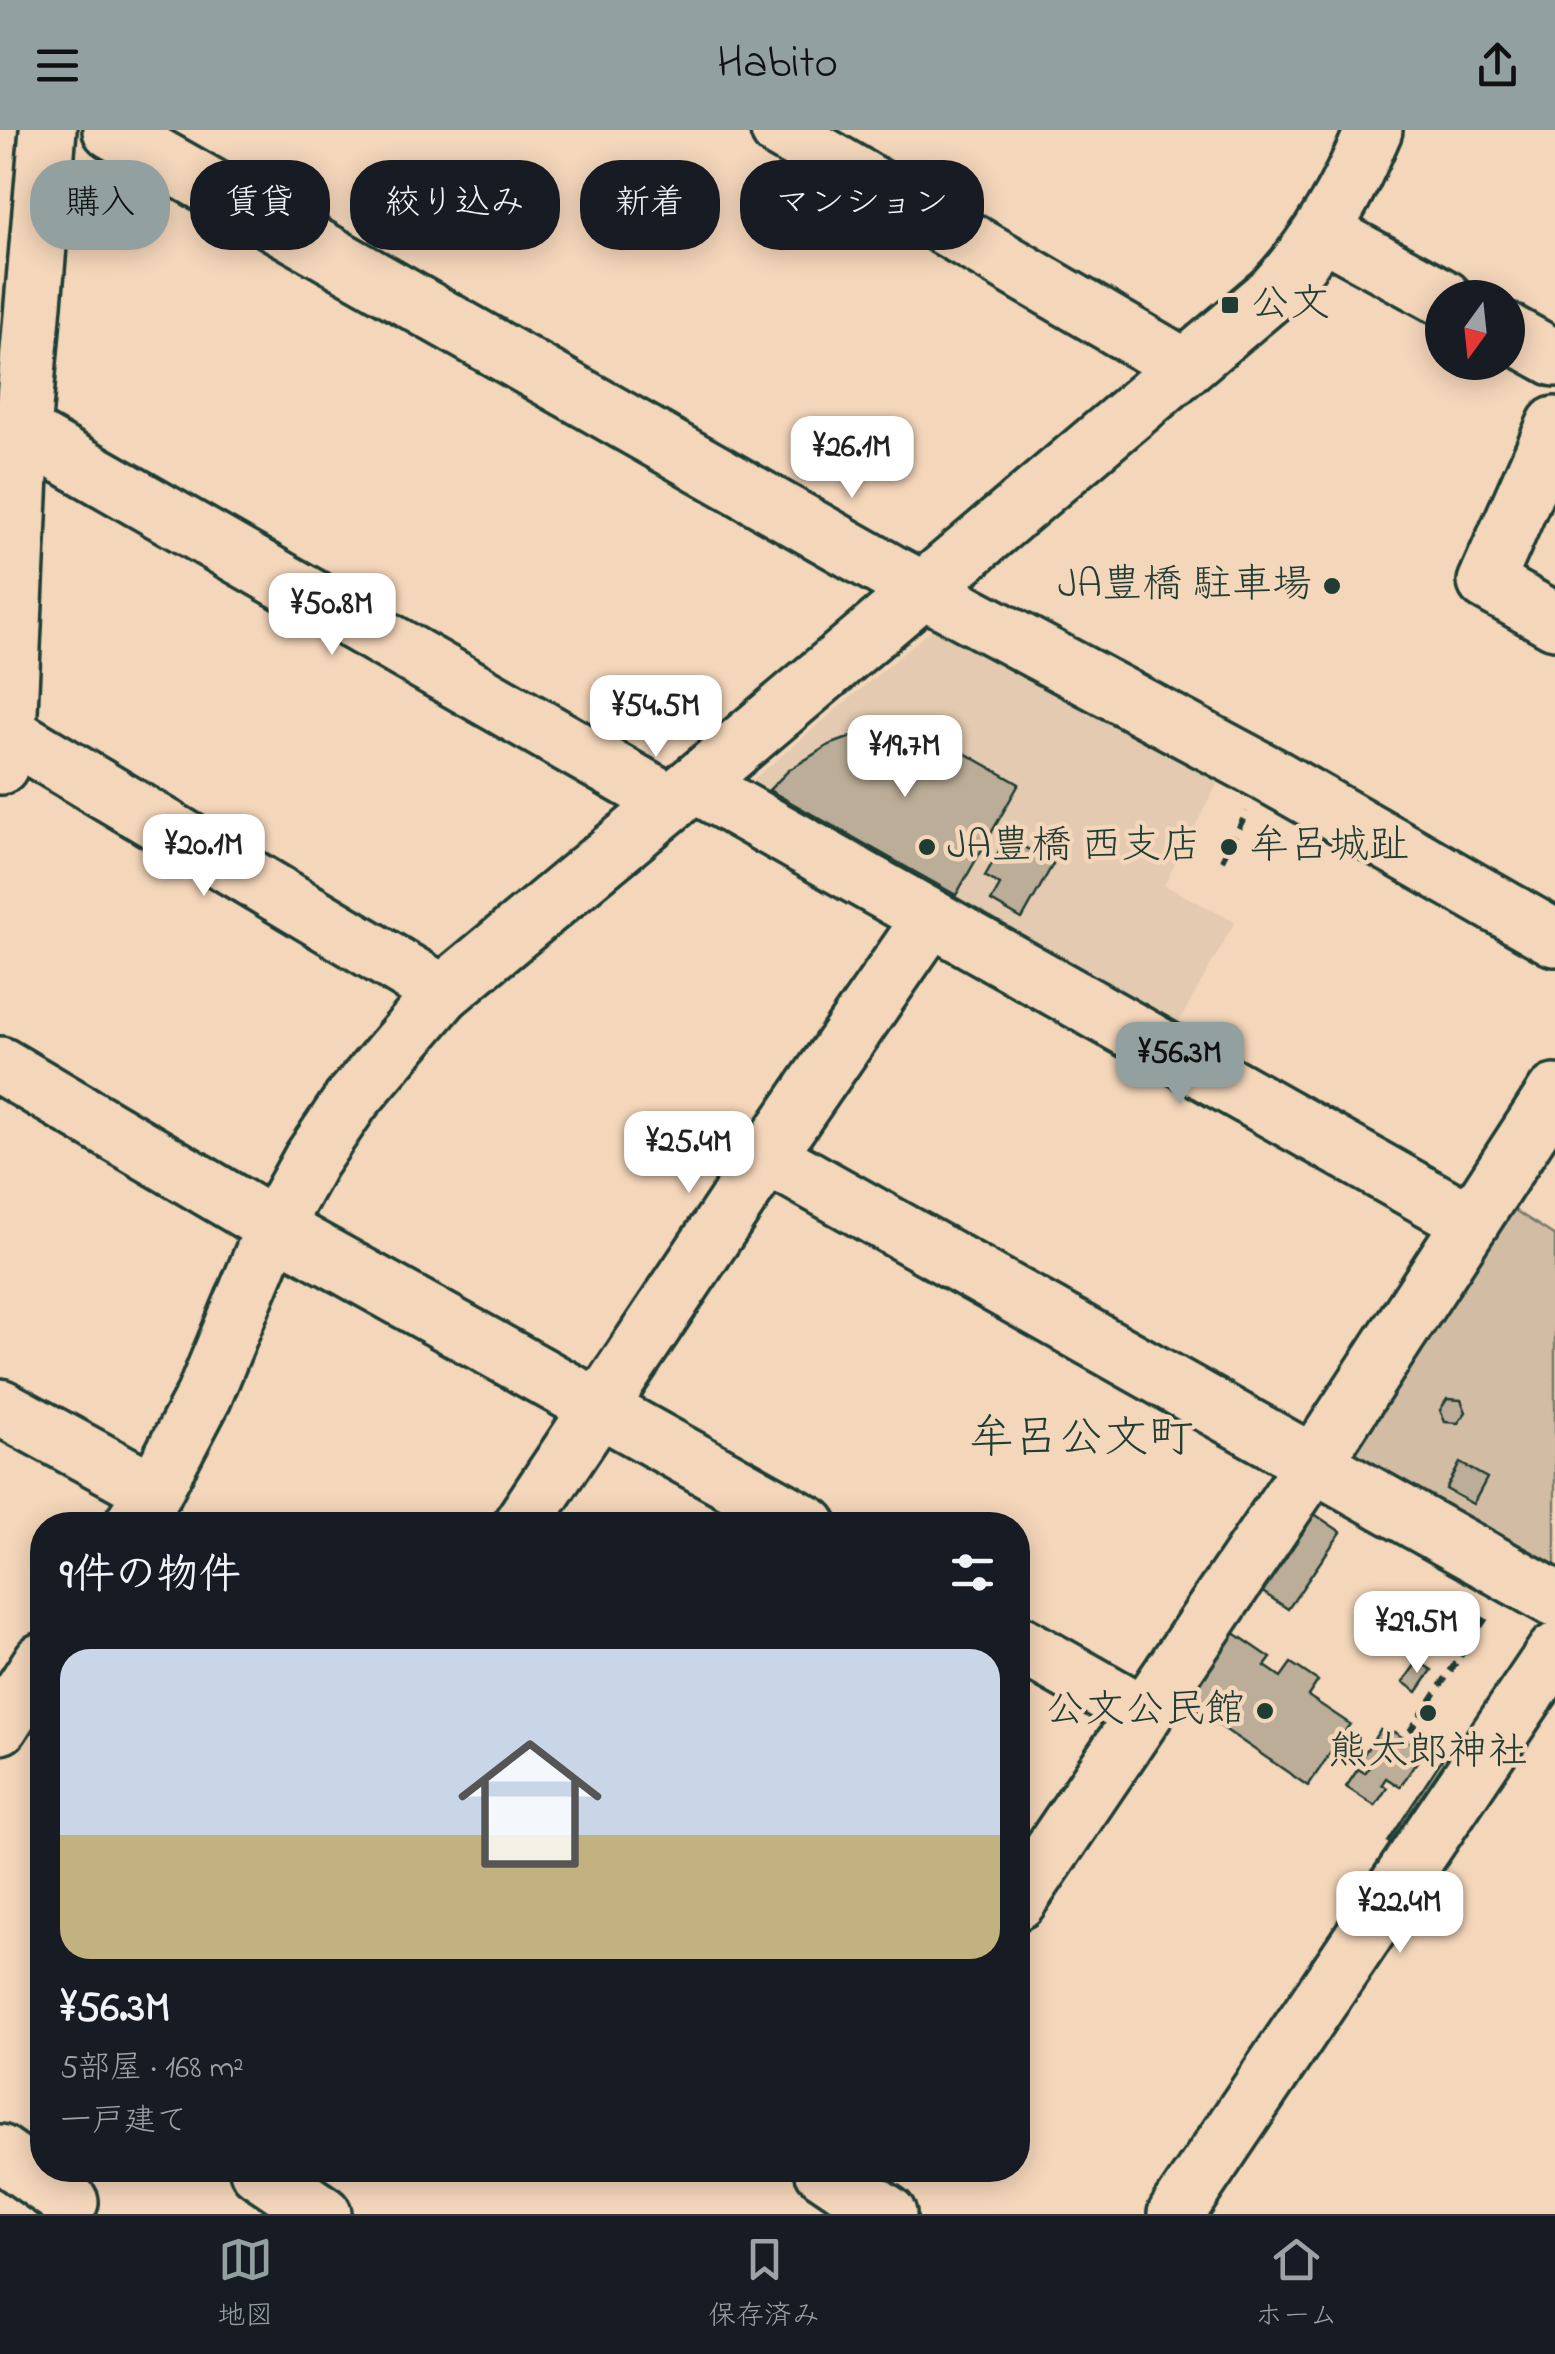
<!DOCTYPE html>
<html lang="ja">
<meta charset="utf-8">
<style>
body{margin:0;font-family:"Indie Flower","Klee One",sans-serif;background:#242831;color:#f1f3f6;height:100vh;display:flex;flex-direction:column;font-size:38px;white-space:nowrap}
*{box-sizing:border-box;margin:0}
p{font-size:32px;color:#9ea1a6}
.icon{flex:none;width:55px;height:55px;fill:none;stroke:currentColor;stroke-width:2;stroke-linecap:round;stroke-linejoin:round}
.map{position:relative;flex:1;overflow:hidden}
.side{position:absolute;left:30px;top:1382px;width:1000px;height:670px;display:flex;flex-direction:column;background:#171b24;border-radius:40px;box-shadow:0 5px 25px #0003}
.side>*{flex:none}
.banner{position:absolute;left:30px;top:30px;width:1000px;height:90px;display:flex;gap:20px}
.needle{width:65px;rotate:195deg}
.fabs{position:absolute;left:1425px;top:150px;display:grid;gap:20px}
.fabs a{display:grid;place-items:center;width:100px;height:100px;border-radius:50%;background:#171b24;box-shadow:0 5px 25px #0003;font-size:50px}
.price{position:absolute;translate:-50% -85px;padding:0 22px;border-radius:20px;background:#fff;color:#222;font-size:32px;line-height:65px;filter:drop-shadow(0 2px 5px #0008)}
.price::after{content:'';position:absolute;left:50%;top:60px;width:30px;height:22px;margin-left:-15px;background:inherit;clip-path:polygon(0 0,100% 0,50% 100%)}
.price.on{background:#92a19f;color:#111}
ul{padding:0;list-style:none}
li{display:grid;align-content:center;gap:20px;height:530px;padding:0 30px}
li+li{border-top:2px solid #363941}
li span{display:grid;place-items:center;height:310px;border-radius:30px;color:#555}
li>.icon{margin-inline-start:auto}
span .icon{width:180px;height:180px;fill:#fffc;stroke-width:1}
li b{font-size:42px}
h2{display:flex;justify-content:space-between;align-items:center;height:120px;padding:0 30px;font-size:42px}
.tag{padding:0 35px;border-radius:40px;background:#171b24;box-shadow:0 5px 25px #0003;font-size:35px;line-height:90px}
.tag.on{background:#92a19f;color:#111}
header{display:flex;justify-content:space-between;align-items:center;height:130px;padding:0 30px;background:#92a19f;color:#111;font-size:45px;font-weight:600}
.dock{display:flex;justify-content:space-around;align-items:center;height:140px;border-top:2px solid #363941;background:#171b24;font-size:28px;color:#9ea1a6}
.dock a{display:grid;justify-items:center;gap:5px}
.dock .on{color:#92a19f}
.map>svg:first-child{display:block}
.built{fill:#e3cab0}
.green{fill:#d2bda4;stroke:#787d6c;stroke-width:2.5}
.building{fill:#bbad97;stroke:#1f3d34;stroke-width:2.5}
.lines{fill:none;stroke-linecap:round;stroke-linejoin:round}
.minor-casing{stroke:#1f3d34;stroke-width:62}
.path{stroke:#1f3d34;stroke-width:6;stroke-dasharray:10 8;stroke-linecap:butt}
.minor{stroke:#f4d6ba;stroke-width:55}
.poi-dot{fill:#1f3d34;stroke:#f4d6ba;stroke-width:4}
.labels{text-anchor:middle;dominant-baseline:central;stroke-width:9;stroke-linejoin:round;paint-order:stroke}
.poi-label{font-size:40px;fill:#1f3d34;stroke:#f4d6ba;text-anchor:start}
.quarter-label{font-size:45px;fill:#1f3d34;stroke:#f4d6ba}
</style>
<header><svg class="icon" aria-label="menu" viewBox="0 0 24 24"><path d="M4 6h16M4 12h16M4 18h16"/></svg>Habito<svg class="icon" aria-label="share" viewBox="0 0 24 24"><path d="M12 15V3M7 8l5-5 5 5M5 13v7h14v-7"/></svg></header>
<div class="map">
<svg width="1555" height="2084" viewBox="0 0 1555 2084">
<rect width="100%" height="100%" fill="#f4d6ba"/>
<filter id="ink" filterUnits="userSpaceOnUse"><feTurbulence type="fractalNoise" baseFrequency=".01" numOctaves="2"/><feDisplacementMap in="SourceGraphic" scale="20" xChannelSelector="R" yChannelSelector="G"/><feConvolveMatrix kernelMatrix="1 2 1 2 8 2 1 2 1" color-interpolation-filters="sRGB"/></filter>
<g filter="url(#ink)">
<polygon class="built" points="937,495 1223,643 1164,755 1235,792 1172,904 761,672 754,649"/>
<polygon class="green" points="1505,1074 1555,1106 1555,1440 1349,1327"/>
<g class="building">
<polygon points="910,592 1019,654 956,765 769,660 789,640 829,615 854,606 877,604 898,608"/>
<polygon points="1007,707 1053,734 1022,789 991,771 1000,755 985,746"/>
<polygon points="1447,1269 1461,1270 1466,1282 1458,1293 1445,1292 1440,1280"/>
<polygon points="1460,1333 1487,1348 1473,1374 1446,1359"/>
<polygon points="1307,1379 1341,1402 1288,1479 1255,1457"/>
<polygon points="1227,1498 1271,1528 1265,1536 1281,1547 1291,1533 1318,1551 1308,1566 1350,1594 1308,1656 1179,1568"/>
<polygon points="1418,1531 1432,1540 1417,1562 1403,1552"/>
<polygon points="1380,1600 1390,1607 1394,1602 1414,1615 1411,1621 1420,1627 1400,1657 1386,1648 1382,1654 1387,1658 1375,1676 1346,1657 1358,1639 1365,1643 1369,1637 1359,1631"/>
<polygon points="1450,1617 1464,1625 1402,1721 1388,1712"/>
</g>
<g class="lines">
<g class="minor-casing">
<g id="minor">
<polyline points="111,0 888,441 1268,644 1555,808"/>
<polyline points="779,0 1185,237"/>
<polyline points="1323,102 1444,168"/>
<polyline points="1508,202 1555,228"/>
<polyline points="1555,295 1486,452 1555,491"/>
<polyline points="0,310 22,302 671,673"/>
<polyline points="8,603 443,863"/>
<polyline points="0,636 8,603 22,302 48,0"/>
<polyline points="694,654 1471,1092"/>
<polyline points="0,935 274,1097 809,1395"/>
<polyline points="767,1026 1555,1469"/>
<polyline points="0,1277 154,1361"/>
<path d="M132,1395L154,1361L204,1266L274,1097L311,1030L351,971L443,863L694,654L1275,161C1320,112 1348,61 1374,0"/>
<polyline points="521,1395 767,1026 931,788"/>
<polyline points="1018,1513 1142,1583"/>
<polyline points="0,1596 42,1531"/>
<polyline points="1018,1771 1314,1333 1555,963"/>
<polyline points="0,2023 70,2072"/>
<polyline points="258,2040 323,2084"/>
<polyline points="823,2040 888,2084"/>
<polyline points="1176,2084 1555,1522"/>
</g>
</g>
<g class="path">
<polyline points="1222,730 1247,682"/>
<polyline points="1410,1601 1488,1485"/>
</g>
<use href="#minor" class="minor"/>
</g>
</g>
<g class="poi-dot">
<rect x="1220" y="165" width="20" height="20" rx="5"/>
<circle cx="1332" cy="456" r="10"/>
<circle cx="927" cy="717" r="10"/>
<circle cx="1229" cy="717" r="10"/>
<circle cx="1265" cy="1581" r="10"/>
<circle cx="1428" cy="1583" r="10"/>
</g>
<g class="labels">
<g class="poi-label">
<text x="1250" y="175">公文</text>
<text x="1312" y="456" text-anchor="end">JA豊橋 駐車場</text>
<text x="947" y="717">JA豊橋 西支店</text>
<text x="1249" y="717">牟呂城趾</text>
<text x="1245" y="1581" text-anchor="end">公文公民館</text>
<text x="1428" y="1623" text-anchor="middle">熊太郎神社</text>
</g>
<g class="quarter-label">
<text x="1081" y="1310">牟呂公文町</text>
</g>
</g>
</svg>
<div class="fabs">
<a><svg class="needle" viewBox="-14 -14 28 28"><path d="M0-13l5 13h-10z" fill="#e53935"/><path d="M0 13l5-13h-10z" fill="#9ea1a6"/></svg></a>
</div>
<b class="price" style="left:852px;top:371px">¥26.1M</b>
<b class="price" style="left:332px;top:528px">¥50.8M</b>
<b class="price" style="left:656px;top:630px">¥54.5M</b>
<b class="price" style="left:905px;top:670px">¥19.7M</b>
<b class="price" style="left:204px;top:769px">¥20.1M</b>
<b class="price on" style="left:1180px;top:977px">¥56.3M</b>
<b class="price" style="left:689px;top:1066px">¥25.4M</b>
<b class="price" style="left:1417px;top:1546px">¥29.5M</b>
<b class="price" style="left:1400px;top:1826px">¥22.4M</b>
<div class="banner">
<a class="tag on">購入</a>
<a class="tag">賃貸</a>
<a class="tag">絞り込み</a>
<a class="tag">新着</a>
<a class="tag">マンション</a>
</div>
<section class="side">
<h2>9件の物件<svg class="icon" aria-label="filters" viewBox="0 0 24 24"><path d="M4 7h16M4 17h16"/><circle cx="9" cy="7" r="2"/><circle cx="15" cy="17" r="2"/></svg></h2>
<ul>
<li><span style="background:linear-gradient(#c9d6e8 60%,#c2b280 0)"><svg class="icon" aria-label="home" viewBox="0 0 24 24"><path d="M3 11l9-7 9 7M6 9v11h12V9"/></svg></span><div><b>¥56.3M</b><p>5部屋 · 168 m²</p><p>一戸建て</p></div></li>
</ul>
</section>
</div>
<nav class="dock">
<a class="on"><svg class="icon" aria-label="map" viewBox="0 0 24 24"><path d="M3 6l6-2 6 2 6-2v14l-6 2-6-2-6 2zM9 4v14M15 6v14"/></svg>地図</a>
<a><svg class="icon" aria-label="saved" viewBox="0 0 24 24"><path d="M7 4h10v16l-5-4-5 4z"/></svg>保存済み</a>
<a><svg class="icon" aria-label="home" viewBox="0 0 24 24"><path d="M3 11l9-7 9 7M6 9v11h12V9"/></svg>ホーム</a>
</nav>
